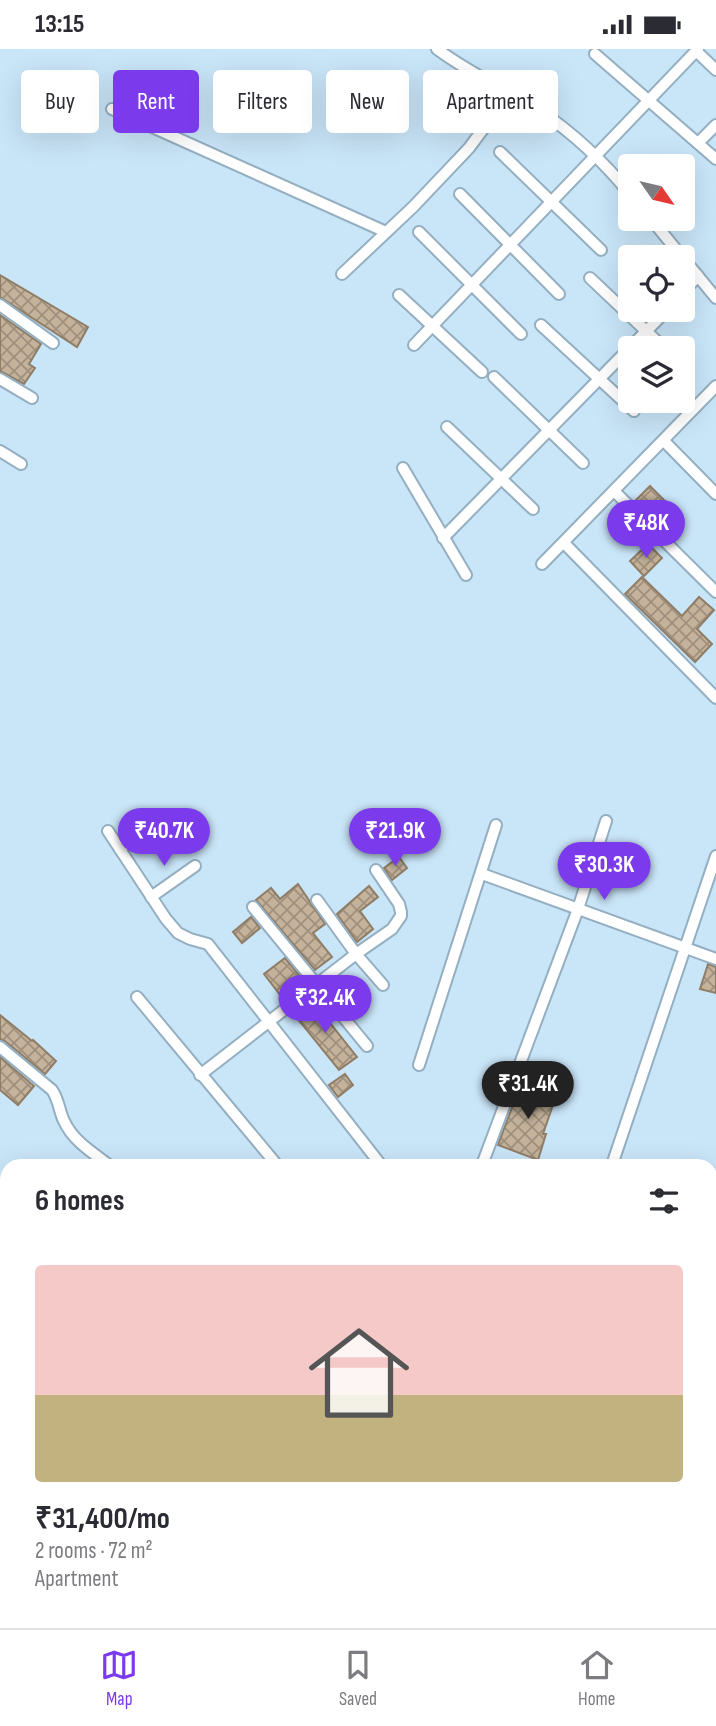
<!DOCTYPE html>
<meta charset="utf-8">
<style>
body{margin:0;font-family:"Sofia Sans Condensed",sans-serif;background:#f2f2f3;color:#2b2b33;height:100vh;display:flex;flex-direction:column;font-size:26px;white-space:nowrap}
*{box-sizing:border-box;margin:0}
p{font-size:23px;color:#7c7c81}
.icon{flex:none;width:38px;height:38px;fill:none;stroke:currentColor;stroke-width:2;stroke-linecap:round;stroke-linejoin:round}
.map{position:relative;flex:1;overflow:hidden}
.sheet{position:absolute;left:0px;top:1110px;width:718px;height:471px;display:flex;flex-direction:column;background:#fff;border-radius:21px 21px 0 0;box-shadow:0 7px 28px #0002}
.sheet>*{flex:none}
.guide{position:absolute;left:21px;top:21px;width:676px;height:63px;display:flex;gap:14px}
.needle{width:46px;rotate:124deg}
.tools{position:absolute;left:618px;top:105px;display:grid;gap:14px}
.tools a{display:grid;place-items:center;width:77px;height:77px;border-radius:7px;background:#fff;box-shadow:0 7px 28px #0002;font-size:35px}
.price{position:absolute;translate:-50% -60px;padding:0 16px;border-radius:24px;background:#7c3aed;color:#fff;font-size:23px;line-height:46px;filter:drop-shadow(0 2px 4px #0008)}
.price::after{content:'';position:absolute;left:50%;top:42px;width:21px;height:16px;margin-left:-10px;background:inherit;clip-path:polygon(0 0,100% 0,50% 100%)}
.price.on{background:#222;color:#fff}
ul{padding:0;list-style:none}
li{display:grid;align-content:center;gap:14px;height:371px;padding:0 35px}
li span{display:grid;place-items:center;height:217px;border-radius:7px;color:#555}
li>.icon{margin-inline-start:auto}
span .icon{width:126px;height:126px;fill:#fffc;stroke-width:1}
li b{font-size:30px}
h2{display:flex;justify-content:space-between;align-items:center;height:84px;padding:0 35px;font-size:30px}
.chip{padding:0 24px;border-radius:7px;background:#fff;box-shadow:0 7px 28px #0002;font-size:24px;line-height:63px}
.chip.on{background:#7c3aed;color:#fff}
.status{display:flex;justify-content:space-between;align-items:center;height:49px;padding:0 35px;background:#fff;direction:ltr}
.status svg{height:19px;fill:currentColor}
.dock{display:flex;justify-content:space-around;align-items:center;height:98px;border-top:2px solid #e1e1e2;background:#fff;font-size:19px;color:#7c7c81}
.dock a{display:grid;justify-items:center;gap:4px}
.dock .on{color:#7c3aed}
.map>svg:first-child{display:block}
.building{fill:url(#building-cross-hatch);stroke:#8f7d66;stroke-width:2}
.lines{fill:none;stroke-linecap:round;stroke-linejoin:round}
.street-casing{stroke:#94afc1;stroke-width:14}
.street{stroke:#fff;stroke-width:10}
</style>
<div class="status"><b>13:15</b><svg viewBox="0 0 49 12"><path d="M0 12V9h3v3zM5 12V6h3v6zM10 12V3h3v9zM15 12V0h3v12zM26 1h20v11H26zM47 4h2v5h-2z"/></svg></div>
<div class="map">
<svg width="716" height="1579" viewBox="0 0 716 1579">
<defs>
<pattern id="building-cross-hatch" width="8" height="8" patternUnits="userSpaceOnUse" patternTransform="scale(1.75)"><rect width="8" height="8" fill="#c5b29a"/><path d="M0 0l8 8M0 8l8-8" fill="none" stroke="#9f907e"/></pattern>
</defs>
<rect width="100%" height="100%" fill="#c9e5f8"/>
<g class="building">
<polygon points="0,226 88,278 77,298 0,248"/>
<polygon points="0,266 41,295 29,315 35,319 24,335 0,322"/>
<polygon points="650,437 678,465 663,480 635,452"/>
<polygon points="648,495 662,509 644,527 630,512"/>
<polygon points="642,528 682,567 699,548 714,561 697,580 712,595 695,613 625,545"/>
<polygon points="399,808 407,819 392,831 384,819"/>
<polygon points="298,835 325,875 313,884 332,908 315,921 256,851 271,839 280,850"/>
<polygon points="369,837 378,848 360,862 373,880 357,893 337,865"/>
<polygon points="251,868 260,879 242,894 233,883"/>
<polygon points="285,909 303,931 299,934 301,938 284,951 264,925"/>
<polygon points="708,915 716,918 716,944 700,940"/>
<polygon points="311,950 357,1008 339,1021 293,964"/>
<polygon points="0,966 32,992 33,991 56,1012 45,1025 5,992 0,990"/>
<polygon points="0,1008 34,1037 18,1056 0,1041"/>
<polygon points="345,1025 353,1036 338,1048 329,1036"/>
<polygon points="522,1032 557,1044 543,1085 546,1085 538,1111 498,1096"/>
</g>
<g class="lines">
<g class="street-casing">
<g id="street">
<path d="M437,0C469,24 505,40 539,61C573,84 604,113 630,145"/>
<polyline points="696,2 716,21"/>
<polyline points="595,5 716,110"/>
<polyline points="112,60 386,183"/>
<polyline points="698,94 716,76"/>
<polyline points="500,103 601,201"/>
<polyline points="460,145 559,245"/>
<polyline points="651,170 716,249"/>
<polyline points="419,183 521,285"/>
<polyline points="342,225 413,158 469,99 510,44"/>
<polyline points="590,229 664,299"/>
<polyline points="682,244 698,227"/>
<polyline points="399,246 482,323"/>
<polyline points="0,256 53,294"/>
<polyline points="541,276 634,362"/>
<polyline points="414,296 698,0"/>
<polyline points="494,328 583,414"/>
<polyline points="0,330 32,349"/>
<polyline points="447,378 533,460"/>
<polyline points="664,392 716,445"/>
<polyline points="0,402 21,415"/>
<polyline points="403,419 466,526"/>
<polyline points="614,442 716,543"/>
<polyline points="443,489 667,261"/>
<polyline points="564,494 716,649"/>
<polyline points="542,515 716,337"/>
<polyline points="108,782 166,870 178,884 190,890 208,895 381,1116"/>
<polyline points="120,800 166,766"/>
<polyline points="482,825 716,910"/>
<polyline points="151,848 195,817"/>
<polyline points="317,851 356,905 383,936"/>
<polyline points="253,858 367,997"/>
<polyline points="137,948 277,1116"/>
<path d="M0,998L52,1041C59,1051 59,1062 64,1072C73,1092 93,1104 109,1116"/>
<polyline points="419,1016 496,776"/>
<polyline points="200,1026 356,905 392,880 401,867 401,863 399,855 376,821"/>
<polyline points="482,1116 578,860 606,772"/>
<polyline points="612,1116 716,807"/>
<polyline points="710,1170 716,1154"/>
<polyline points="710,1226 716,1228"/>
<polyline points="0,1298 7,1299"/>
<polyline points="710,1298 716,1300"/>
<polyline points="710,1368 716,1370"/>
<polyline points="0,1397 7,1402"/>
<polyline points="710,1426 716,1428"/>
<polyline points="0,1428 7,1418"/>
<polyline points="0,1493 7,1498"/>
<polyline points="710,1495 716,1497"/>
<polyline points="710,1572 716,1574"/>
<polyline points="315,1573 329,1579"/>
<polyline points="503,1573 518,1579"/>
<polyline points="455,1579 457,1573"/>
<polyline points="644,1579 646,1573"/>
</g>
</g>
<use href="#street" class="street"/>
</g>
</svg>
<div class="tools">
<a><svg class="needle" viewBox="-14 -14 28 28"><path d="M0-13l5 13h-10z" fill="#e53935"/><path d="M0 13l5-13h-10z" fill="#7c7c81"/></svg></a>
<a><svg class="icon" aria-label="locate" viewBox="0 0 24 24"><circle cx="12" cy="12" r="6"/><path d="M12 2v4M12 18v4M2 12h4M18 12h4"/></svg></a>
<a><svg class="icon" aria-label="layers" viewBox="0 0 24 24"><path d="M12 4l9 5-9 5-9-5zM3 14l9 5 9-5"/></svg></a>
</div>
<b class="price" style="left:646px;top:511px">₹48K</b>
<b class="price" style="left:164px;top:819px">₹40.7K</b>
<b class="price" style="left:395px;top:819px">₹21.9K</b>
<b class="price" style="left:604px;top:853px">₹30.3K</b>
<b class="price" style="left:325px;top:986px">₹32.4K</b>
<b class="price on" style="left:528px;top:1072px">₹31.4K</b>
<div class="guide">
<a class="chip">Buy</a>
<a class="chip on">Rent</a>
<a class="chip">Filters</a>
<a class="chip">New</a>
<a class="chip">Apartment</a>
</div>
<section class="sheet">
<h2>6 homes<svg class="icon" aria-label="filters" viewBox="0 0 24 24"><path d="M4 7h16M4 17h16"/><circle cx="9" cy="7" r="2"/><circle cx="15" cy="17" r="2"/></svg></h2>
<ul>
<li><span style="background:linear-gradient(#f6c9c9 60%,#c2b280 0)"><svg class="icon" aria-label="home" viewBox="0 0 24 24"><path d="M3 11l9-7 9 7M6 9v11h12V9"/></svg></span><div><b>₹31,400/mo</b><p>2 rooms · 72 m²</p><p>Apartment</p></div></li>
</ul>
</section>
</div>
<nav class="dock">
<a class="on"><svg class="icon" aria-label="map" viewBox="0 0 24 24"><path d="M3 6l6-2 6 2 6-2v14l-6 2-6-2-6 2zM9 4v14M15 6v14"/></svg>Map</a>
<a><svg class="icon" aria-label="saved" viewBox="0 0 24 24"><path d="M7 4h10v16l-5-4-5 4z"/></svg>Saved</a>
<a><svg class="icon" aria-label="home" viewBox="0 0 24 24"><path d="M3 11l9-7 9 7M6 9v11h12V9"/></svg>Home</a>
</nav>
